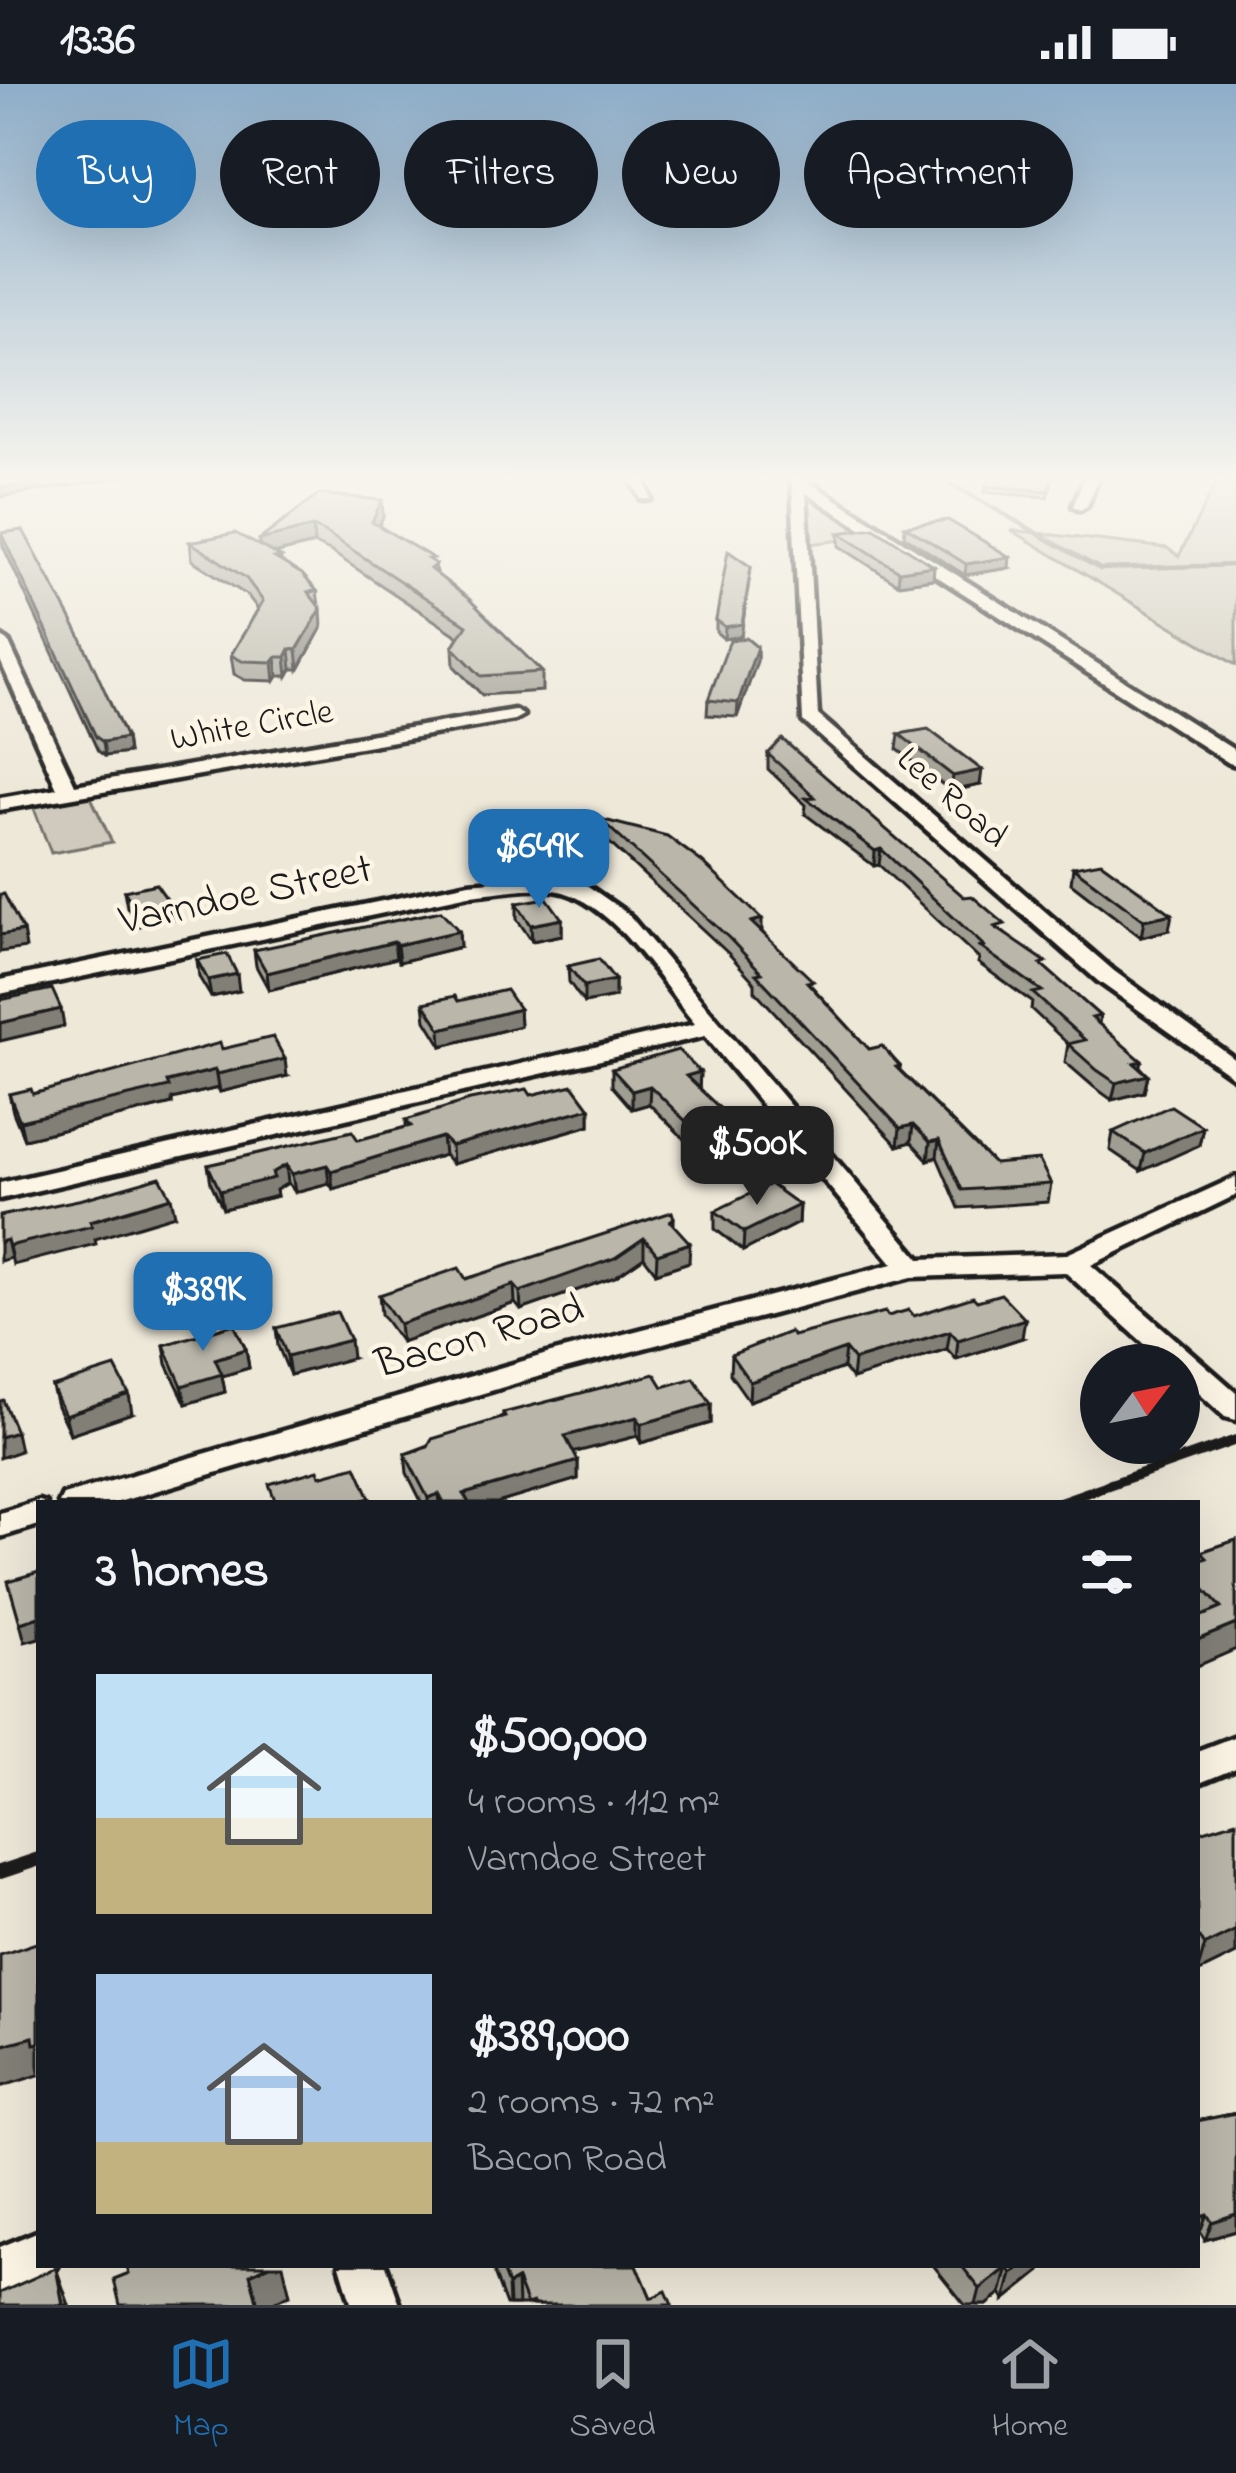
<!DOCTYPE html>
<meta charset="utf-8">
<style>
body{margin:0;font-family:"Indie Flower",sans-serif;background:#242831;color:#f1f3f6;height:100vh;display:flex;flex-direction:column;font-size:45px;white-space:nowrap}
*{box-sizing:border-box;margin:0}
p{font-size:39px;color:#9ea1a6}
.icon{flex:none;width:66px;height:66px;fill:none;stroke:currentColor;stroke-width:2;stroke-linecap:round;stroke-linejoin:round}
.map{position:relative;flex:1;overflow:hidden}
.details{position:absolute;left:36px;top:1416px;width:1164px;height:768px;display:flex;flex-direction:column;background:#171b24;border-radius:0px;box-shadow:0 12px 48px #0002}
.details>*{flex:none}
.banner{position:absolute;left:36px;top:36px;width:1164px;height:108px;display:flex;gap:24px}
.needle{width:78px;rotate:58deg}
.buttons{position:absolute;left:1080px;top:1260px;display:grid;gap:24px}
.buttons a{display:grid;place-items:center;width:120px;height:120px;border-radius:50%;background:#171b24;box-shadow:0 12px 48px #0002;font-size:60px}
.price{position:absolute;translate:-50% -102px;padding:0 27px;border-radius:24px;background:#1f6fb2;color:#fff;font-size:39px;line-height:78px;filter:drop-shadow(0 3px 6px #0008)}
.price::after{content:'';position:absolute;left:50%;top:72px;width:36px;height:27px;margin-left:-18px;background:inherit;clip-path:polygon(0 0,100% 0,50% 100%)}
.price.selected{background:#222;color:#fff}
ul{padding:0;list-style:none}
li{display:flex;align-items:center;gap:36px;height:300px;padding:0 60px}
li span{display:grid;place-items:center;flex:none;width:336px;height:240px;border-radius:0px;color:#555}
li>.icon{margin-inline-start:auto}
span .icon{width:144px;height:144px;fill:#fffc;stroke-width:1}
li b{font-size:51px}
h2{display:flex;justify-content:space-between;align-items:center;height:144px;padding:0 60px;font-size:51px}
.tag{padding:0 42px;border-radius:54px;background:#171b24;box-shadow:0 12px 48px #0002;font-size:42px;line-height:108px}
.tag.selected{background:#1f6fb2;color:#fff}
.status{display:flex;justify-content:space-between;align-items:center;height:84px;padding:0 60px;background:#171b24;direction:ltr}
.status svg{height:33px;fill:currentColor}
.dock{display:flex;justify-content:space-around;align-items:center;height:168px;border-top:3px solid #363941;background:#171b24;font-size:33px;color:#9ea1a6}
.dock a{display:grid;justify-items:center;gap:6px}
.dock .selected{color:#1f6fb2}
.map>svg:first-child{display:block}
.green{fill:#cfcabd;stroke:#76736c;stroke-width:3}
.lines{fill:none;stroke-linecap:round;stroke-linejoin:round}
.stream{stroke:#6f6c67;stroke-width:4.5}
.minor-casing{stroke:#1c1c1c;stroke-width:9}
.minor{fill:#fcf5e5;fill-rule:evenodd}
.rail-far1{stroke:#1c1c1c;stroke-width:10}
.rail{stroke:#1c1c1c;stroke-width:14}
.wall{fill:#a09d92;stroke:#1c1c1c;stroke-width:3}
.shaded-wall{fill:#827f77;stroke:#1c1c1c;stroke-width:3}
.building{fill:#bab6aa;stroke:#1c1c1c;stroke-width:3}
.labels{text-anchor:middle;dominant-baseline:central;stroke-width:9;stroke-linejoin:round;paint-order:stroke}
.far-street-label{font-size:36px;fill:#1c1c1c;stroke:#fcf5e5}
.street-label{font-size:42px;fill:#1c1c1c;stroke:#fcf5e5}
</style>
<div class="status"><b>13:36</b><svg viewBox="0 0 49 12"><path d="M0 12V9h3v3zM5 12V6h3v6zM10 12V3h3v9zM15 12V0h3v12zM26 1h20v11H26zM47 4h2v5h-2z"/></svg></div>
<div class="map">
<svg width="1236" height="2221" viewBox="0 0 1236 2221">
<rect width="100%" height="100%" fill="#eee8d9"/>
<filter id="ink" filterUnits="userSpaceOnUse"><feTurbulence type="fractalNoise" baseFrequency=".00833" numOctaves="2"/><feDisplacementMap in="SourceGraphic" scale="24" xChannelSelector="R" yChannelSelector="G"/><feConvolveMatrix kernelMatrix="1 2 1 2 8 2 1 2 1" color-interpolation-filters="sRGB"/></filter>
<g filter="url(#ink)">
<g class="green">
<polygon points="1219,393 1236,393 1236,581 1011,446 1167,464 1179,472"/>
<polygon points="810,406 880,451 802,461 800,407"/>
<polygon points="89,709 112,758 51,769 32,719"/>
</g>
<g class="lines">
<polyline class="stream" points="939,393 1100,485 1236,481"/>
<g class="minor-casing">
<g id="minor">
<polygon points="630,393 644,393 651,415 641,415"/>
<polygon points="784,393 801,393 1236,667 1236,681 1229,679 806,409 818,631 1114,887 1236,976 1236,995 1098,897 803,637 792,400"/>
<polygon points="1085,393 1099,393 1087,422 1080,426 1073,422"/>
<polygon points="0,552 8,557 75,701 514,626 523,631 514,636 0,726 0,714 57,704 0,576"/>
<path d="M541,793L585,800L628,830L920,1175L1067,1170L1236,1093V1111L1091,1181L1236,1308V1336L1225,1333L1179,1291V1281H1168L1065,1188L912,1193L554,1288L115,1419H59L63,1411L547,1270L893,1180L705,952L0,1115V1099L695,940C660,897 623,834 572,811C542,798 500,809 469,811L0,910V896L469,799Z"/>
<polygon points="39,1417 46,1419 39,1419 39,1441 0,1453 0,1429"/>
<polygon points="1236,1652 1236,1684 1197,1700 1197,1667"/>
<polygon points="39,2147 39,2181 58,2181 55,2186 0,2209 0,2163"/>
<polygon points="340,2181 386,2181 400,2221 352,2221"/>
</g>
</g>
<use href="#minor" class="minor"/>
<polyline class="rail-far1" points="1057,1419 1236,1356"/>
<polyline class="rail" points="0,1788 39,1775"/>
</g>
<g class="wall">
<polygon points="990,393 1054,393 1047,413 985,408"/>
<polygon points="382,416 383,432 379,442 433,479 437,491 542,588 542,607 482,611 454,582 453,563 459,553 330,467 314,460 274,470 281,473 281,478 317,507 322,543 299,585 292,585 288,592 278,592 275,597 245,596 234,590 231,571 258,525 248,512 192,476 190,458 260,462 259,456"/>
<polygon points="905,442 1009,484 965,491 904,452"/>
<polygon points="1,449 126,654 128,669 105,672 98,667 3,462"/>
<polygon points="839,449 934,482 933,495 898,500 839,462"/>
<polygon points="751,483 741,552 724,555 716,548 716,536"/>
<polygon points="757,563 757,577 737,633 707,631 708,616"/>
<polygon points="899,650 980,701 951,707 897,665"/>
<polygon points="768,670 1004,849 1100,932 1099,940 1148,991 1144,1008 1112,1016 1094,1003 1065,978 1068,960 1031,925 1032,918 978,879 979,875 879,781 874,782 805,730 806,721 768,685"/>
<polygon points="600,735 762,848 869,965 900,982 900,986 994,1080 1051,1100 1048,1118 959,1124 937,1073 928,1076 911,1058 898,1062 755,907 755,899 729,870 600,750"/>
<polygon points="1073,783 1169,846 1141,853 1071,799"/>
<polygon points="124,807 169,818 172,835 139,842 127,823"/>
<polygon points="517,819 562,835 562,851 532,857 517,835"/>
<polygon points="459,847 460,863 399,878 396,874 269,906 256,882 254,866"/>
<polygon points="197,876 239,907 211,913 199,893"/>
<polygon points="568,882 615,896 615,913 584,919 569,898"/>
<polygon points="424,919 519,925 520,942 442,962 426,936"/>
<polygon points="222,965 287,992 220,1008 218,1004 172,1015 172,1020 24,1055 13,1028 9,1010 33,1010"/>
<polygon points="612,985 700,988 699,1005 750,1053 750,1071 713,1083 649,1020 632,1025 612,1002"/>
<polygon points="531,1011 590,1024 590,1041 452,1080 444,1071 333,1105 329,1099 295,1108 288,1099 276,1106 277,1112 223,1125 211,1099 208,1081 358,1056 406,1043 406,1036"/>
<polygon points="1203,1043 1199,1061 1141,1087 1110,1066 1113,1048"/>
<polygon points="799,1121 798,1139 743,1167 715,1145 715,1127"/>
<polygon points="674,1134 674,1142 689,1178 656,1189 644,1173 615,1193 521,1226 515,1219 401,1258 381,1230 379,1211 466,1195"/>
<polygon points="888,1232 914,1232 1022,1254 956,1275 947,1265 852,1295 843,1284 749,1317 730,1290 731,1271"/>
<polygon points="276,1244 352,1274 290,1291 278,1262"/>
<polygon points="164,1261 246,1265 249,1284 222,1292 225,1308 186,1320 167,1280"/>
<polygon points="52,1303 132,1329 70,1350 57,1322"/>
<polygon points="663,1303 711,1320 711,1339 641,1359 637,1352 573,1368 578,1377 578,1395 497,1419 422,1419 407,1389 405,1370 503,1333 503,1329"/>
<polygon points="1236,1456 1236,1565 1197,1582 1197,1478 1199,1477 1201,1468"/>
<polygon points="1197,1749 1236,1870 1197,1889"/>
<polygon points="1236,2029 1236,2147 1205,2156 1200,2148 1197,2149 1197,2037"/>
<polygon points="491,2181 637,2181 651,2214 672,2221 506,2221"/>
<polygon points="933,2181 1043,2181 1041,2187 1005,2216 1001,2210 987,2221 965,2221"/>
</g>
<g class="shaded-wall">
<polygon points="68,393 124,393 0,413 0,404"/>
<polygon points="382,416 383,432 373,455 372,438"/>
<polygon points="313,443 314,460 261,473 259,456"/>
<polygon points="1010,473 1009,484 965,491 966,480"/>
<polygon points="934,482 933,495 898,500 899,487"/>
<polygon points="751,483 741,552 724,555 725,543"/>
<polygon points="321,525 322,543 299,585 297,566"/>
<polygon points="757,563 757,577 737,633 738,619"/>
<polygon points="290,565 292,585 288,592 286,573"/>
<polygon points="276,573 278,592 275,597 273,578"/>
<polygon points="126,654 128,669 105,672 103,658"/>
<polygon points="982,686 980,701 951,707 953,692"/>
<polygon points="881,765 879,781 874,782 875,767"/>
<polygon points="169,818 172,835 139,842 137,826"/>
<polygon points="1172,830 1169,846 1141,853 1144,836"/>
<polygon points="562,835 562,851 532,857 531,841"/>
<polygon points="762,835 762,851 751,838"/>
<polygon points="23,847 26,864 0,868 0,851"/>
<polygon points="459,847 460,863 399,878 397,861"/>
<polygon points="394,858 396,874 269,906 267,889"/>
<polygon points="237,890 239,907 211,913 208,896"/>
<polygon points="615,896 615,913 584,919 584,902"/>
<polygon points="61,925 64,942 0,957 0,939"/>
<polygon points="519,925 520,942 442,962 441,945"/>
<polygon points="285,975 287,992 220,1008 217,990"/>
<polygon points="1142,977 1138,993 1148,991 1144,1008 1112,1016 1116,999 1134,979"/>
<polygon points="215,986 218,1004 172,1015 172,1020 24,1055 20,1037"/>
<polygon points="700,988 699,1006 686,992"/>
<polygon points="650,1002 649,1020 632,1025 632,1007"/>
<polygon points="590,1024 590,1041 452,1080 451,1062"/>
<polygon points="913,1041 911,1058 898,1062 900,1044"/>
<polygon points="1203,1043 1199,1061 1141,1087 1145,1069"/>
<polygon points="442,1053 444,1071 333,1105 331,1087"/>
<polygon points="750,1053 750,1071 713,1083 714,1065"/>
<polygon points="939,1056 937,1073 928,1076 930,1058"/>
<polygon points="286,1081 288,1099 276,1106 277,1112 223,1125 220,1107 272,1089"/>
<polygon points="327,1081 329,1099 295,1108 292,1090"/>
<polygon points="171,1113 175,1131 95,1155 96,1160 13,1181 9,1162"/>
<polygon points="799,1121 798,1139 743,1167 744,1148"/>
<polygon points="644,1154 644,1173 615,1193 521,1226 520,1208"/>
<polygon points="7,1156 11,1174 0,1177 0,1158"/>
<polygon points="690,1159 689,1178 656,1189 657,1170"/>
<polygon points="514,1201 515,1219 401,1258 399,1240"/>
<polygon points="1025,1235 1022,1254 956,1275 958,1256"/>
<polygon points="950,1247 947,1265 852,1295 854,1276"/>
<polygon points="350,1256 352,1274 290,1291 287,1272"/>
<polygon points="246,1265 249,1284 222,1292 225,1308 186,1320 182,1302 215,1275"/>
<polygon points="845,1265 843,1284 749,1317 750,1298"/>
<polygon points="129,1310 132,1329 70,1350 65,1331"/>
<polygon points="711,1320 711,1339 641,1359 641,1340"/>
<polygon points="637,1333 637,1352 565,1371 565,1352"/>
<polygon points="16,1348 20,1367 0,1374 0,1353"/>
<polygon points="578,1377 578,1395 497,1419 464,1419 464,1410"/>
<polygon points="439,1410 440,1419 428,1419 428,1414"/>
<polygon points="39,1533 39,1554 25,1558 20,1539"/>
<polygon points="1236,1540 1236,1565 1197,1582 1197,1556"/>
<polygon points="1236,1846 1236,1870 1197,1889 1205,1861"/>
<polygon points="33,1953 39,1959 39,1991 0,2003 0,1962"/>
<polygon points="1207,2130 1200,2148 1197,2149 1197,2133"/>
<polygon points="1236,2130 1236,2147 1205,2156 1212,2138"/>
<polygon points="270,2181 283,2181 290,2211 267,2221 258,2221 250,2190"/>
<polygon points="1023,2181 1043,2181 1041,2187 1005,2216 1012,2190"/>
<polygon points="1008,2183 1001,2210 987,2221 976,2221 980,2205"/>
<polygon points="56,2184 69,2221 63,2221"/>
<polygon points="517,2196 518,2221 509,2221 508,2201"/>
</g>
<g class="building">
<polygon points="0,393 68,393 0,404"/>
<polygon points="990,393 1052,393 1047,407 986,402"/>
<polygon points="319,410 382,416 372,438 433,474 428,475 436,480 430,485 469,515 542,588 481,592 453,563 467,541 328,450 313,443 259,456"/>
<polygon points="948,436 1010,473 966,480 905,442"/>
<polygon points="874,444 934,482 899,487 839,449"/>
<polygon points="23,446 80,552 126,654 103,658 96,653 1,449"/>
<polygon points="235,449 281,473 275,474 302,490 317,507 308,508 321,525 297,566 290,565 286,573 276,573 273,578 242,577 231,571 263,517 246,494 190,458"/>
<polygon points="728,467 751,483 742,540 725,543 716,536"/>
<polygon points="746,554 757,563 738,619 708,616 730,556"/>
<polygon points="928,645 982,686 953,692 899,650"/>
<polygon points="782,655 964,813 972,812 1005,840 995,843 1046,878 1041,880 1100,932 1092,934 1142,977 1134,979 1148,991 1116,999 1097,986 1068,960 1085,956 1033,909 1042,907 980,863 984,862 881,765 875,767 806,714 815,713 768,670"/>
<polygon points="600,735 667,752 702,778 762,835 751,838 813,897 807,898 869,965 882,962 900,982 896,983 994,1080 1039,1076 1051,1100 962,1106 939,1056 930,1058 913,1041 900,1044 756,890 762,889 729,854"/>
<polygon points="1101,778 1172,830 1144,836 1073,783"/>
<polygon points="156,800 169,818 137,826 124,807"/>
<polygon points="4,810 23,847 0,851 0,811"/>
<polygon points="547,814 562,835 531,841 517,819"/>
<polygon points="441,827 459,847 397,861 394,858 267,889 254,866"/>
<polygon points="227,870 237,890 208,896 197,876"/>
<polygon points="599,875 615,896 584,902 568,882"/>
<polygon points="52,905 61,925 0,939 0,916"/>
<polygon points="506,906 519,925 441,945 424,919 455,912 458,917"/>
<polygon points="273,953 285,975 217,990 215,986 167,998 169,1003 20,1037 9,1010 31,1005 33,1010 220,959 222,965"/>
<polygon points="678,966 700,988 686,992 750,1053 714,1065 650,1002 632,1007 612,985"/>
<polygon points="573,1001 590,1024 451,1062 442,1053 331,1087 327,1081 292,1090 286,1081 272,1089 274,1094 220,1107 208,1081 352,1047 358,1056 411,1042 406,1036 470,1016 527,1005 531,1011"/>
<polygon points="1171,1022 1203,1043 1145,1069 1113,1048"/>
<polygon points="160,1093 171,1113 90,1137 92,1142 9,1162 7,1156 0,1158 0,1132 83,1115"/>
<polygon points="770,1100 799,1121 744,1148 715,1127"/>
<polygon points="672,1128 674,1134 670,1137 690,1159 657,1170 644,1154 615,1174 520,1208 514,1201 399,1240 379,1211 459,1184 466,1195"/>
<polygon points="1001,1210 1025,1235 958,1256 950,1247 854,1276 845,1265 750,1298 731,1271 789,1248 793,1252 885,1228 888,1232 909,1226 914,1232 973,1213 977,1217"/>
<polygon points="337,1228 350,1256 287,1272 276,1244"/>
<polygon points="234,1240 246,1265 215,1275 222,1290 182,1302 164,1261"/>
<polygon points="115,1283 129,1310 65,1331 52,1303"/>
<polygon points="655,1290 663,1303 694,1294 711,1320 641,1340 637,1333 565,1352 578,1377 464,1410 469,1419 444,1419 439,1410 428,1414 405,1370 428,1363 432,1355 505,1333 503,1329"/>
<polygon points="3,1316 16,1348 0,1353 0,1317"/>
<polygon points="356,1382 370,1414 352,1419 276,1419 269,1400 318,1386 320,1392"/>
<polygon points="1236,1456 1236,1540 1197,1556 1197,1534 1221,1524 1197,1497 1197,1478 1207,1474 1201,1468"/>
<polygon points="39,1488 39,1533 20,1539 8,1497"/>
<polygon points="1236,1737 1236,1846 1205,1861 1200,1854 1197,1855 1197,1749"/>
<polygon points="39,1858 39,1959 34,1960 33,1953 0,1962 0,1871"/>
<polygon points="1236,2029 1236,2130 1212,2138 1207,2130 1197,2133 1197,2037"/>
<polygon points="129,2181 270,2181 250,2190 258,2221 120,2221 114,2195 129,2189 127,2182"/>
<polygon points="500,2181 637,2181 651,2214 666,2207 672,2221 534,2221 533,2219 527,2221 517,2196 508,2201"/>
<polygon points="961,2181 1023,2181 1012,2190 1008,2183 980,2205"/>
<polygon points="56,2184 63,2221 0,2221 0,2209"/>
</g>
</g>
<linearGradient id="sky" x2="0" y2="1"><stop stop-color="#8eadc8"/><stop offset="0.56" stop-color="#f7f5ee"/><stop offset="1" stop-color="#f7f5ee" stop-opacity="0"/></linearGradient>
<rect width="1236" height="704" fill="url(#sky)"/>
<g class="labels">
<g class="far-street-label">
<text transform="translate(252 643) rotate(-10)">White Circle</text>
<text transform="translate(951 715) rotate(41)">Lee Road</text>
</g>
<g class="street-label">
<text transform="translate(246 812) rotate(-12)">Varndoe Street</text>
<text transform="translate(480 1254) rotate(-16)">Bacon Road</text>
</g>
</g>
</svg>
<div class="buttons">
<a><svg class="needle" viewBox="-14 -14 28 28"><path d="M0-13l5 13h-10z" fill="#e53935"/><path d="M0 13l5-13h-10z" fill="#9ea1a6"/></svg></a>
</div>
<b class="price" style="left:539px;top:827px">$649K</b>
<b class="price selected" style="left:757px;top:1124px">$500K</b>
<b class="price" style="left:203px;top:1270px">$389K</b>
<div class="banner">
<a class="tag selected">Buy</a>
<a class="tag">Rent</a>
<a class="tag">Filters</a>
<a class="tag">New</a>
<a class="tag">Apartment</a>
</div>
<section class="details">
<h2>3 homes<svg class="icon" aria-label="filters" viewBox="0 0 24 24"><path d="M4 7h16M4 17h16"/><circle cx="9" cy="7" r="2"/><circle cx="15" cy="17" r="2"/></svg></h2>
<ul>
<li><span style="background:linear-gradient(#bfe0f5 60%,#c2b280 0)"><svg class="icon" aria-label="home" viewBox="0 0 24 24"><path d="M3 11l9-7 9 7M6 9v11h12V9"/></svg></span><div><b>$500,000</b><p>4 rooms · 112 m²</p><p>Varndoe Street</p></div></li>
<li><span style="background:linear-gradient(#a9c7e8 70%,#c2b280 0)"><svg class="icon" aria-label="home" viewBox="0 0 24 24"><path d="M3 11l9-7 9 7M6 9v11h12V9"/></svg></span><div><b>$389,000</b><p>2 rooms · 72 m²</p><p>Bacon Road</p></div></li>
</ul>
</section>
</div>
<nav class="dock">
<a class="selected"><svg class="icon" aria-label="map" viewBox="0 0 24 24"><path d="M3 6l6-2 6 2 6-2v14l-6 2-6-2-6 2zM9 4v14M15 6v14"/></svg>Map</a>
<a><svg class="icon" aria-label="saved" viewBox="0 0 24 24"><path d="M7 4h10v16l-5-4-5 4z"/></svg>Saved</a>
<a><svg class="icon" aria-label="home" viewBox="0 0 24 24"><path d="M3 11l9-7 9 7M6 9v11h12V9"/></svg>Home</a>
</nav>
